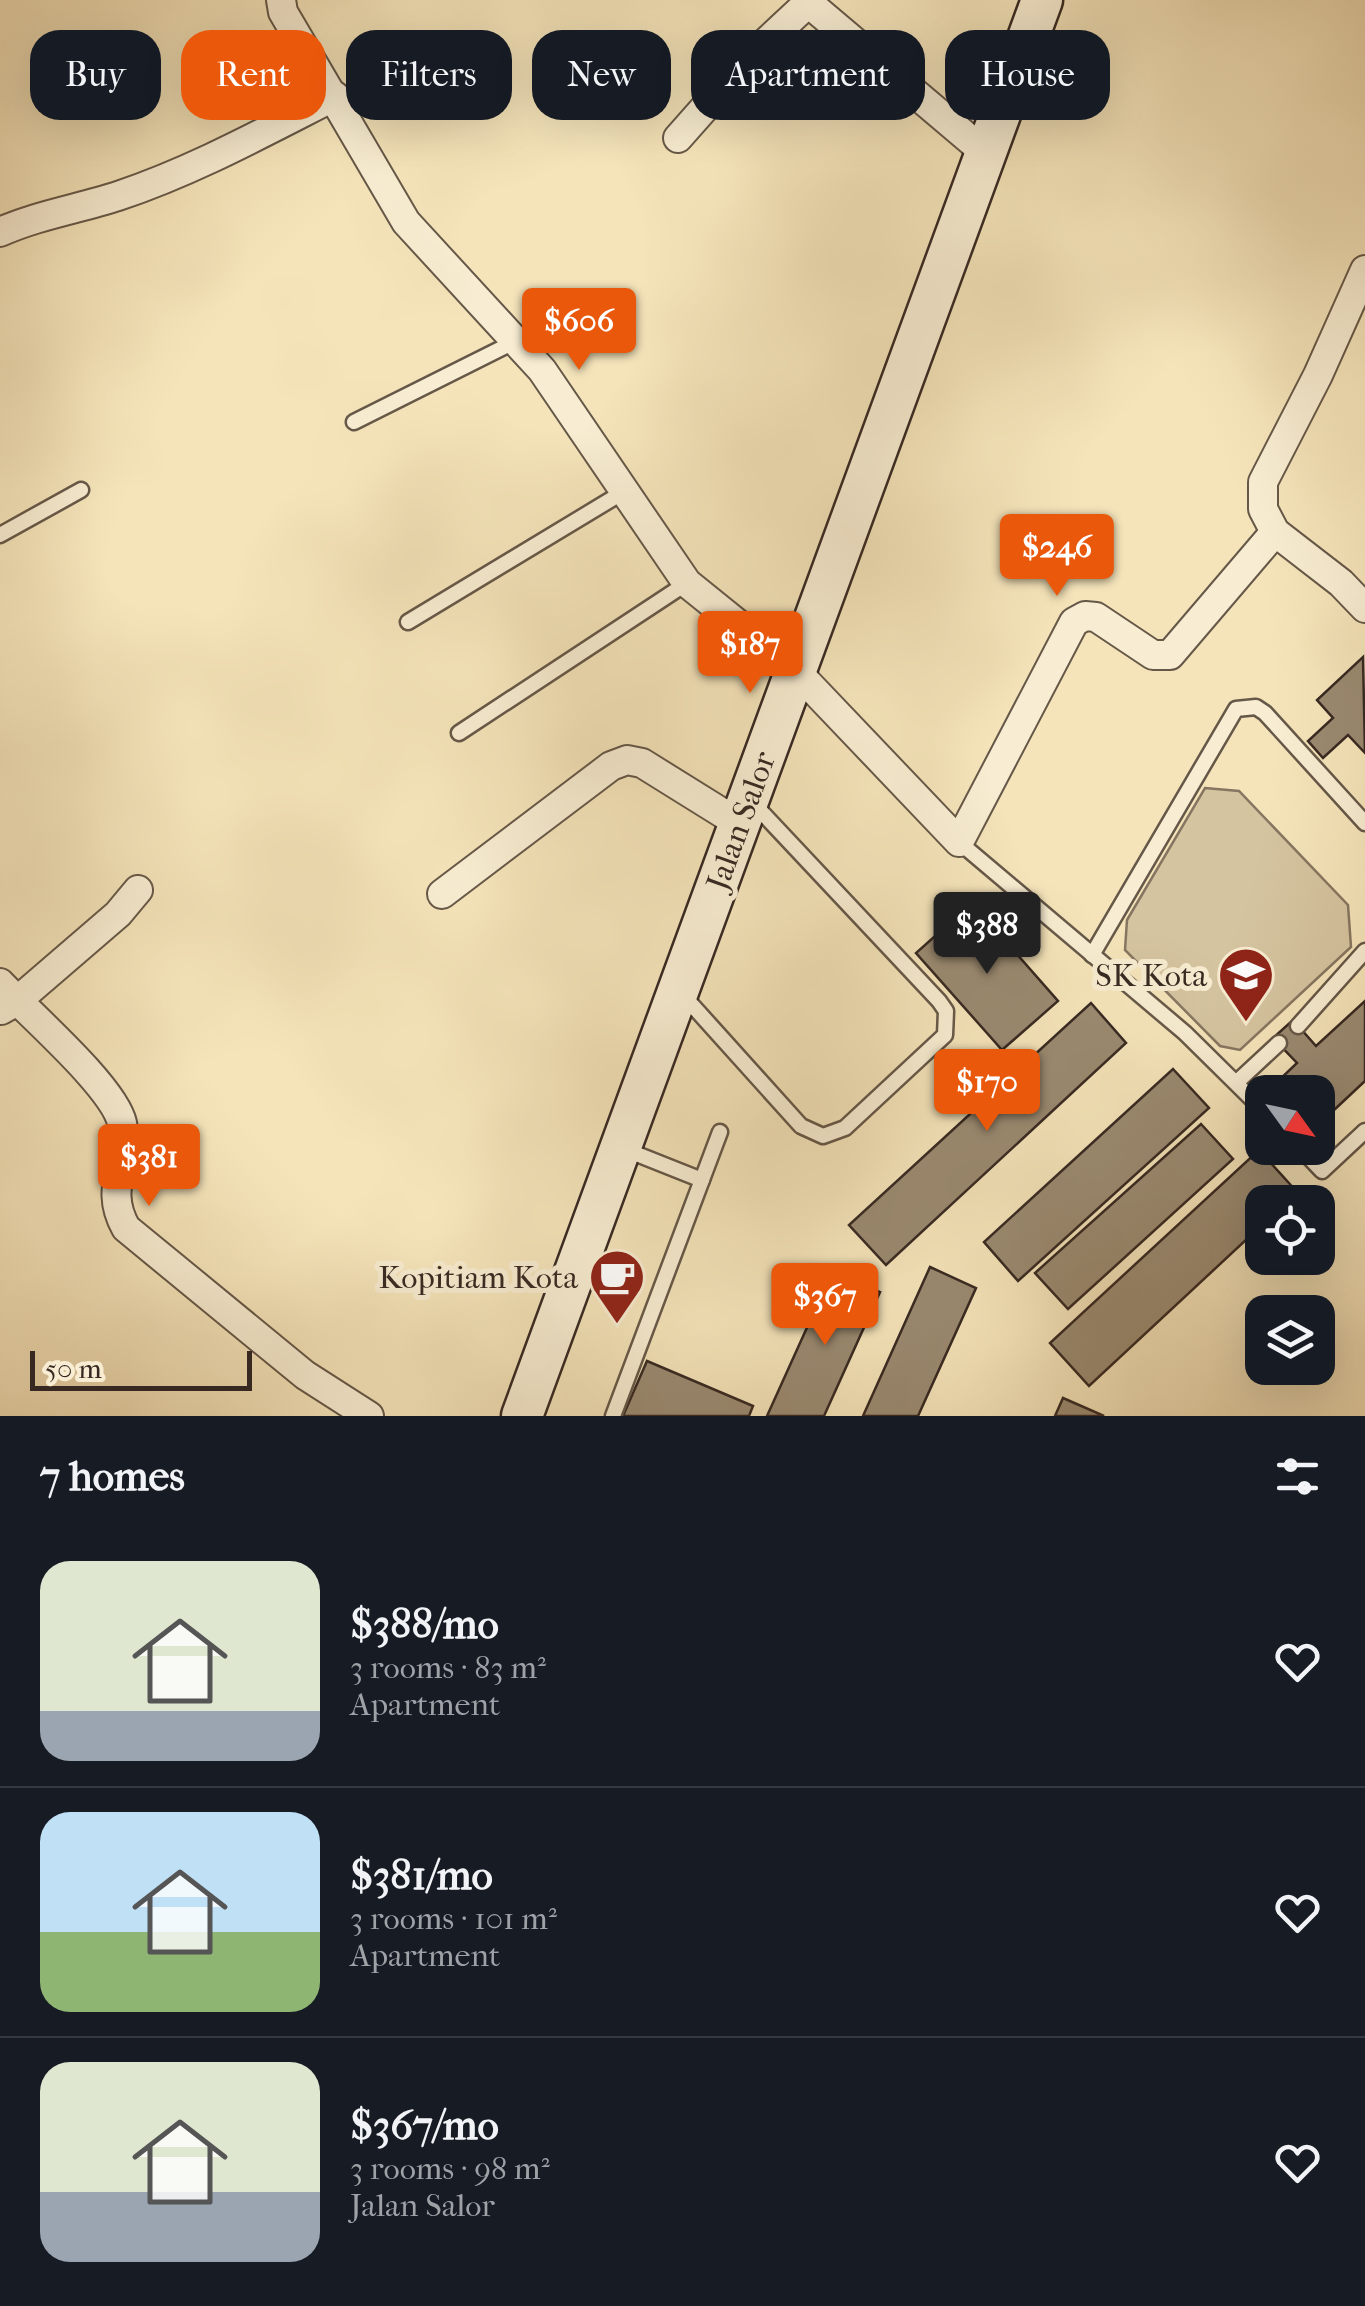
<!DOCTYPE html>
<meta charset="utf-8">
<style>
body{margin:0;font-family:"IM FELL French Canon",serif;background:#20242c;color:#f1f3f6;height:100vh;display:flex;flex-direction:column;font-size:38px;white-space:nowrap}
*{box-sizing:border-box;margin:0}
p{font-size:32px;color:#9ea1a6}
.icon{flex:none;width:55px;height:55px;fill:none;stroke:currentColor;stroke-width:2;stroke-linecap:round;stroke-linejoin:round}
.map{position:relative;height:1416px;overflow:hidden}
.sheet{display:flex;flex-direction:column;background:#171b24;flex:1}
.sheet>*{flex:none}
.hud{position:absolute;left:30px;top:30px;width:1305px;height:90px;display:flex;gap:20px}
.needle{width:65px;rotate:123deg}
.controls{position:absolute;left:1245px;top:1075px;display:grid;gap:20px}
.controls a{display:grid;place-items:center;width:90px;height:90px;border-radius:20px;background:#171b24;box-shadow:0 10px 40px #0002;font-size:50px}
.scale{position:absolute;left:30px;bottom:25px;width:222px;box-sizing:border-box;padding-left:10px;border:5px solid #372922;border-top:0;font-size:28px;line-height:35px;white-space:nowrap;color:#372922;-webkit-text-stroke:8px #f8edd2;paint-order:stroke}
.price{position:absolute;translate:-50% -85px;padding:0 22px;border-radius:10px;background:#ea580c;color:#fff;font-size:32px;line-height:65px;filter:drop-shadow(0 2px 5px #0008)}
.price::after{content:'';position:absolute;left:50%;top:60px;width:30px;height:22px;margin-left:-15px;background:inherit;clip-path:polygon(0 0,100% 0,50% 100%)}
.price.selected{background:#222;color:#fff}
ul{padding:0;list-style:none}
li{display:flex;align-items:center;gap:30px;height:250px;padding:0 40px}
li+li{border-top:2px solid #363941}
li span{display:grid;place-items:center;flex:none;width:280px;height:200px;border-radius:30px;color:#555}
li>.icon{margin-inline-start:auto}
span .icon{width:120px;height:120px;fill:#fffc;stroke-width:1}
li b{font-size:42px}
h2{display:flex;justify-content:space-between;align-items:center;height:120px;padding:0 40px;font-size:42px}
.pill{padding:0 35px;border-radius:30px;background:#171b24;box-shadow:0 10px 40px #0002;font-size:35px;line-height:90px}
.pill.selected{background:#ea580c;color:#fff}
.map>svg:first-child{display:block}
.green{fill:#d5c4a0;stroke:#867661;stroke-width:2.5}
.building{fill:#9a8a71;stroke:#372922;stroke-width:2.5}
.lines{fill:none;stroke-linecap:round;stroke-linejoin:round}
.lane-casing{stroke:#665848;stroke-width:19}
.street-casing{stroke:#665848;stroke-width:32}
.secondary-casing{stroke:#372922;stroke-width:45}
.lane{stroke:#f8edd2;stroke-width:14}
.street{stroke:#f8edd2;stroke-width:28}
.secondary{stroke:#f8edd2;stroke-width:40}
.labels{text-anchor:middle;dominant-baseline:central;stroke-width:10;stroke-linejoin:round;paint-order:stroke}
.street-label{font-size:32px;fill:#372922;stroke:#f8edd2}
.poi-label{font-size:32px;fill:#372922;stroke:#f8edd2;text-anchor:end}
</style>
<div class="map">
<svg width="1365" height="1416" viewBox="0 0 1365 1416">
<rect width="100%" height="100%" fill="#f5e4ba"/>
<filter id="stains"><feTurbulence type="fractalNoise" baseFrequency=".002" numOctaves="4"/><feColorMatrix values="0 0 0 0 .2 0 0 0 0 .09 0 0 0 0 .02 0 0 0 .5 -.17"/></filter>
<radialGradient id="worn" r=".72"><stop offset=".6" stop-color="#630" stop-opacity="0"/><stop offset="1" stop-color="#630" stop-opacity=".3"/></radialGradient>
<polygon class="green" points="1205,788 1239,791 1348,905 1351,947 1240,1050 1220,1046 1125,950 1127,920"/>
<g class="building">
<polygon points="1363,657 1365,753 1348,735 1323,758 1308,741 1333,718 1317,700"/>
<polygon points="972,903 1058,1001 1002,1050 916,953"/>
<polygon points="1365,1001 1365,1081 1318,1125 1318,1092 1284,1092 1276,1083 1297,1063 1273,1038 1293,1020 1316,1046"/>
<polygon points="1091,1003 1126,1043 886,1265 849,1225"/>
<polygon points="1173,1069 1209,1108 1018,1281 984,1242"/>
<polygon points="1201,1124 1233,1159 1068,1309 1035,1273"/>
<polygon points="1259,1150 1298,1193 1287,1202 1262,1202 1262,1225 1089,1386 1050,1343"/>
<polygon points="930,1267 976,1288 918,1416 863,1416"/>
<polygon points="833,1270 880,1292 824,1416 767,1416"/>
<polygon points="647,1361 753,1406 749,1416 623,1416"/>
<polygon points="1063,1398 1104,1416 1055,1416"/>
</g>
<g class="lines">
<g class="lane-casing">
<g id="lane">
<polyline points="354,422 514,342"/>
<polyline points="0,535 81,490"/>
<polyline points="408,622 625,491"/>
<polyline points="459,733 687,583"/>
<polyline points="959,842 1185,1033 1262,1109"/>
<polyline points="1092,955 1236,709 1256,707 1265,713 1365,823"/>
<polyline points="683,995 801,1126 823,1136 845,1128 945,1035 946,1011 939,1001 754,804"/>
<polyline points="1298,1026 1365,951"/>
<polyline points="1237,1082 1279,1043"/>
<polyline points="1300,1148 1322,1171 1365,1131"/>
<polyline points="624,1149 702,1180"/>
<polyline points="613,1416 720,1132"/>
</g>
</g>
<g class="street-casing">
<g id="street">
<polyline points="281,0 283,12 406,222 542,370 687,583 796,671 959,842 1074,622 1085,616 1096,617 1153,655 1170,655 1275,532"/>
<polyline points="805,0 988,155"/>
<polyline points="678,138 748,59 808,3"/>
<path d="M0,232C38,215 78,209 118,196C193,171 264,132 335,96"/>
<polyline points="1365,270 1318,375 1263,482 1263,509 1275,532 1341,583 1365,608"/>
<polyline points="442,894 611,766 627,760 642,763 740,824"/>
<path d="M0,983C28,1013 114,1087 122,1123C132,1164 102,1185 126,1228L305,1375L369,1416"/>
<polyline points="1,1010 17,1001 118,914 138,890"/>
</g>
</g>
<g class="secondary-casing">
<polyline id="secondary" points="522,1416 1042,0"/>
</g>
<use href="#lane" class="lane"/>
<use href="#street" class="street"/>
<use href="#secondary" class="secondary"/>
</g>
<defs>
<g id="school-pin" transform="scale(2.875)"><path d="M0 17L-7.5 6A9.5 9.5 0 1 1 7.5 6Z" fill="#8f2418" stroke="#f8edd2"/><path d="M0-5L7-2L0 1L-7-2ZM-4 1L0 2.5L4 1V4Q0 6-4 4Z" fill="#fff"/></g>
<g id="cafe-pin" transform="scale(2.875)"><path d="M0 17L-7.5 6A9.5 9.5 0 1 1 7.5 6Z" fill="#8f2418" stroke="#f8edd2"/><path d="M-5.5-4.5H6V0H3Q3 3.5 0 3.5H-2.5Q-5.5 3.5-5.5 0ZM3-3.2v2h1.7v-2ZM-6 4.5H4V6H-6Z" fill="#fff"/></g>
</defs>
<g fill-rule="evenodd">
<use href="#school-pin" x="1246" y="975"/>
<use href="#cafe-pin" x="617" y="1277"/>
</g>
<g class="labels">
<g class="street-label">
<text transform="translate(741 821) rotate(-70)">Jalan Salor</text>
</g>
<g class="poi-label">
<text x="1207" y="975">SK Kota</text>
<text x="578" y="1277">Kopitiam Kota</text>
</g>
</g>
<rect width="100%" height="100%" filter="url(#stains)"/>
<rect width="100%" height="100%" fill="url(#worn)"/>
</svg>
<div class="controls">
<a><svg class="needle" viewBox="-14 -14 28 28"><path d="M0-13l5 13h-10z" fill="#e53935"/><path d="M0 13l5-13h-10z" fill="#9ea1a6"/></svg></a>
<a><svg class="icon" aria-label="locate" viewBox="0 0 24 24"><circle cx="12" cy="12" r="6"/><path d="M12 2v4M12 18v4M2 12h4M18 12h4"/></svg></a>
<a><svg class="icon" aria-label="layers" viewBox="0 0 24 24"><path d="M12 4l9 5-9 5-9-5zM3 14l9 5 9-5"/></svg></a>
</div>
<div class="scale">50 m</div>
<b class="price" style="left:579px;top:373px">$606</b>
<b class="price" style="left:1057px;top:599px">$246</b>
<b class="price" style="left:750px;top:696px">$187</b>
<b class="price selected" style="left:987px;top:977px">$388</b>
<b class="price" style="left:987px;top:1134px">$170</b>
<b class="price" style="left:149px;top:1209px">$381</b>
<b class="price" style="left:825px;top:1348px">$367</b>
<div class="hud">
<a class="pill">Buy</a>
<a class="pill selected">Rent</a>
<a class="pill">Filters</a>
<a class="pill">New</a>
<a class="pill">Apartment</a>
<a class="pill">House</a>
</div>
</div>
<section class="sheet">
<h2>7 homes<svg class="icon" aria-label="filters" viewBox="0 0 24 24"><path d="M4 7h16M4 17h16"/><circle cx="9" cy="7" r="2"/><circle cx="15" cy="17" r="2"/></svg></h2>
<ul>
<li><span style="background:linear-gradient(#dfe7d0 75%,#9aa5b1 0)"><svg class="icon" aria-label="home" viewBox="0 0 24 24"><path d="M3 11l9-7 9 7M6 9v11h12V9"/></svg></span><div><b>$388/mo</b><p>3 rooms · 83 m²</p><p>Apartment</p></div><svg class="icon" aria-label="heart" viewBox="0 0 24 24"><path d="M12 20l-8-8c-3-5 5-10 8-4 3-6 11-1 8 4z"/></svg></li>
<li><span style="background:linear-gradient(#bfe0f5 60%,#8fb573 0)"><svg class="icon" aria-label="home" viewBox="0 0 24 24"><path d="M3 11l9-7 9 7M6 9v11h12V9"/></svg></span><div><b>$381/mo</b><p>3 rooms · 101 m²</p><p>Apartment</p></div><svg class="icon" aria-label="heart" viewBox="0 0 24 24"><path d="M12 20l-8-8c-3-5 5-10 8-4 3-6 11-1 8 4z"/></svg></li>
<li><span style="background:linear-gradient(#dfe7d0 65%,#9aa5b1 0)"><svg class="icon" aria-label="home" viewBox="0 0 24 24"><path d="M3 11l9-7 9 7M6 9v11h12V9"/></svg></span><div><b>$367/mo</b><p>3 rooms · 98 m²</p><p>Jalan Salor</p></div><svg class="icon" aria-label="heart" viewBox="0 0 24 24"><path d="M12 20l-8-8c-3-5 5-10 8-4 3-6 11-1 8 4z"/></svg></li>
</ul>
</section>
